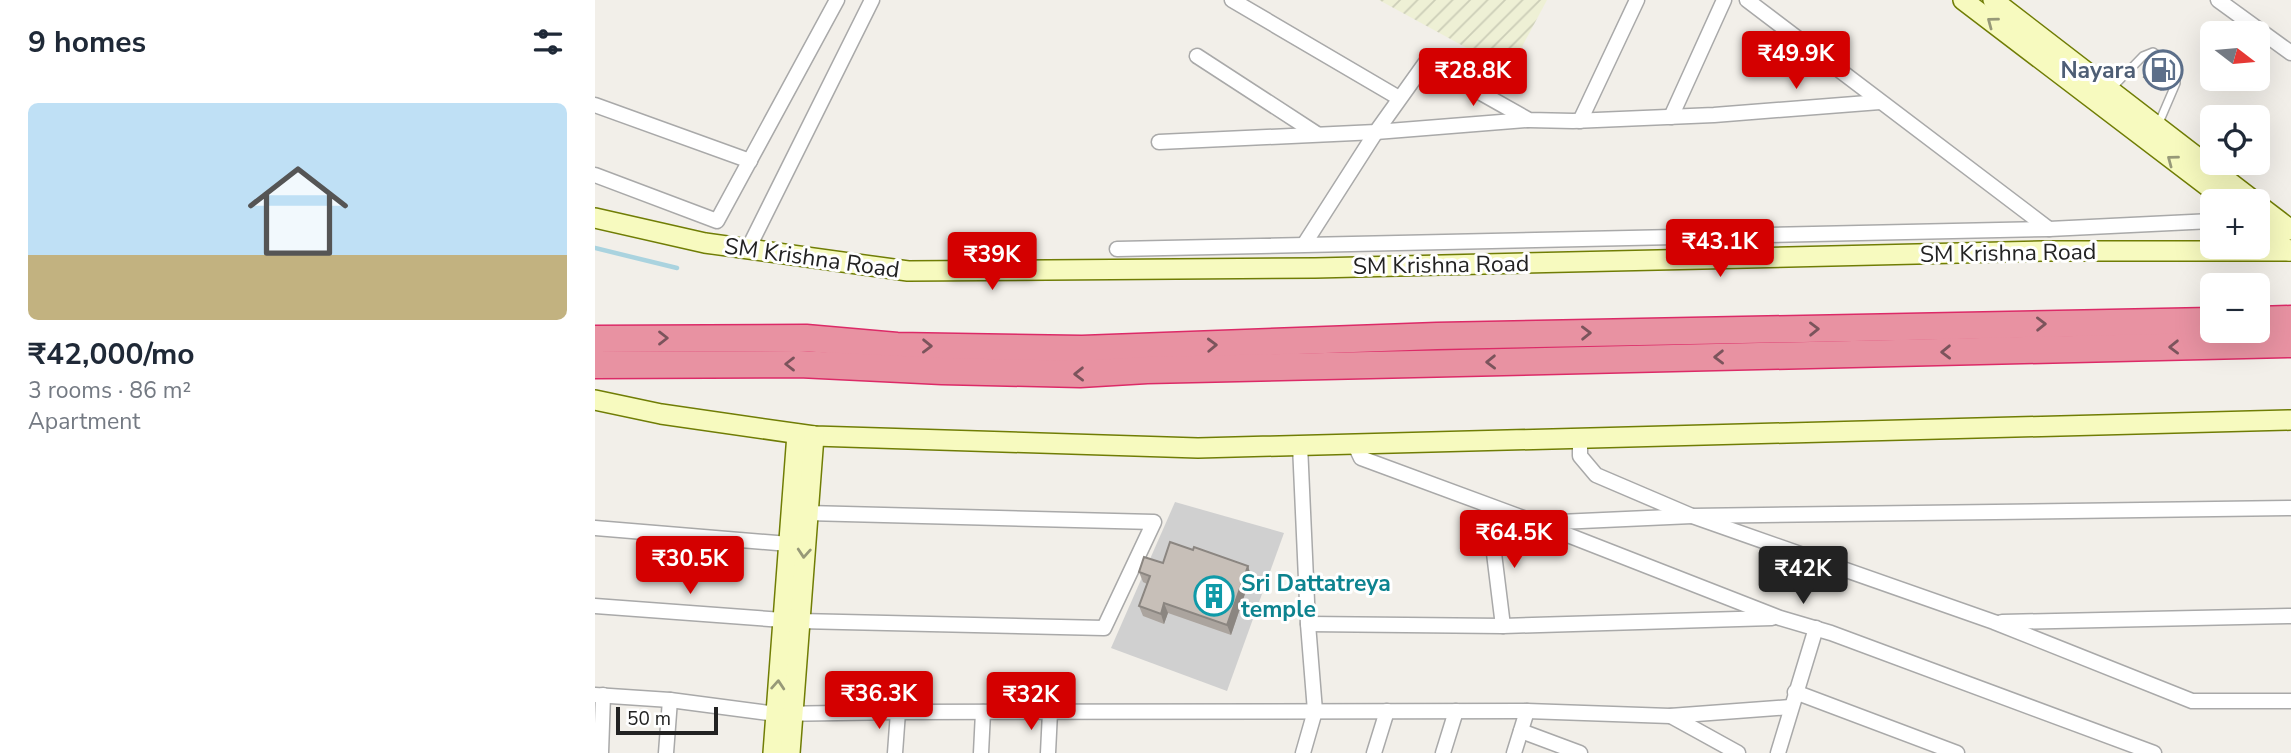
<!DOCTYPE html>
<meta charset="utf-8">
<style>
body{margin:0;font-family:"Nunito Sans",sans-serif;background:#f2f2f3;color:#1f2937;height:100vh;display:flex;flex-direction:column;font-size:26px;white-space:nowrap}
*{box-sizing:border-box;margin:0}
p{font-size:23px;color:#747a83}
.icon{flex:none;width:38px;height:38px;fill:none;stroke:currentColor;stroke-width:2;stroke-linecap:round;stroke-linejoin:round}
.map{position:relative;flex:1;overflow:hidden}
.details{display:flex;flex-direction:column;background:#fff;width:595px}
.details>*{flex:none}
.needle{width:46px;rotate:106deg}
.controls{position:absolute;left:1605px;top:21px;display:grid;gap:14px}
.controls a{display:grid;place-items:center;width:70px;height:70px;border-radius:10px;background:#fff;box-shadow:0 7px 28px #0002;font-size:35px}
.scale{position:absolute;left:21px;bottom:18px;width:102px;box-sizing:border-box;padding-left:7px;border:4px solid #222;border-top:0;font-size:19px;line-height:24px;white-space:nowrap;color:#222;-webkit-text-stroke:5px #fff;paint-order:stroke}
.price{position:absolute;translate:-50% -60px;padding:0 16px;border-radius:7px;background:#d40000;color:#fff;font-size:23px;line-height:46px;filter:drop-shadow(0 2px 4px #0008)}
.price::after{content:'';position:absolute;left:50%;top:42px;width:21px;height:16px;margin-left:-10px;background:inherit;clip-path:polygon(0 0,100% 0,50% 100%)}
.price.current{background:#222;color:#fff}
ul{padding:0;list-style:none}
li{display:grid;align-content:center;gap:14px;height:371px;padding:0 28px}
li span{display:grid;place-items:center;height:217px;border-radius:10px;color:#555}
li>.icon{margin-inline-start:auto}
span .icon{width:126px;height:126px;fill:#fffc;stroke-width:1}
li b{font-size:30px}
h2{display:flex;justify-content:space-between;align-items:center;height:84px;padding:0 28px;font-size:30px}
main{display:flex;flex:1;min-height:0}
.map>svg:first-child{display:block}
.religious{fill:#d0d0d0}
.farmland{fill:url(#farmland-furrows)}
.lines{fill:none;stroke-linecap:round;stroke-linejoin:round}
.stream{stroke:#aad3df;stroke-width:4.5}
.lane-casing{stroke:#a9a9a9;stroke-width:10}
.street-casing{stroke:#a9a9a9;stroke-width:17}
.secondary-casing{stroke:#707d05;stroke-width:22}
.highway-casing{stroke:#dc2a67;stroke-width:29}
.lane{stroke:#fff;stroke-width:7}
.street{stroke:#fff;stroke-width:14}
.secondary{stroke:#f7fabf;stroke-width:19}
.highway{stroke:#e892a2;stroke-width:26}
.wall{fill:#aba49e}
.shaded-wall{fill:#8b8681}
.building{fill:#c7bfb8;stroke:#8b8681;stroke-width:2}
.oneway{stroke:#979978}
.oneway2{stroke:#7b545c}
.labels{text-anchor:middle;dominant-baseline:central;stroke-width:6;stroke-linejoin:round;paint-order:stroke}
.service-label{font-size:23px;font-weight:bold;fill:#4e5e75;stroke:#fff;text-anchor:end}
.street-label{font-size:23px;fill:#222;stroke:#fff}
.culture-label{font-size:23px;font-weight:bold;fill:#0d838f;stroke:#fff;text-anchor:start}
</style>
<main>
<section class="details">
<h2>9 homes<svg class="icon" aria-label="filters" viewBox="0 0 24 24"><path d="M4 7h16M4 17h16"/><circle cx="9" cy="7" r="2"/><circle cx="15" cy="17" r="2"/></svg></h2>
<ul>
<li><span style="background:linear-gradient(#bfe0f5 70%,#c2b280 0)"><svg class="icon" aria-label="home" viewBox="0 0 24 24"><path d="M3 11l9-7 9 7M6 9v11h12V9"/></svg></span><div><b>₹42,000/mo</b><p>3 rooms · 86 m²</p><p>Apartment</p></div></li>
</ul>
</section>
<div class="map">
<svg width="1696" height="753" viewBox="0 0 1696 753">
<defs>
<pattern id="farmland-furrows" width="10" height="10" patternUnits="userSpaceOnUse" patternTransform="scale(1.75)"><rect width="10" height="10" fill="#eef0d5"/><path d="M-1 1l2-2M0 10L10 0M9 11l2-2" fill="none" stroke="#ccceb7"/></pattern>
</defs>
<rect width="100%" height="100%" fill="#f2efe9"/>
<polygon class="religious" points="580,502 689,533 632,691 516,648"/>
<polygon class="farmland" points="784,0 952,0 914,71"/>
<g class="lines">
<polyline class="stream" points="0,248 82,268"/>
<g class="lane-casing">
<polyline id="lane" points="1516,89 1548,56 1558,52 1580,67 1581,83 1563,125"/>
</g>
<g class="street-casing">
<g id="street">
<polyline points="637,0 804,98"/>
<polyline points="1152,0 1454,229 1617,221"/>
<polyline points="1623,0 1696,53"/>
<polyline points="602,56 722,134"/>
<polyline points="0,105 155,161"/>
<polyline points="1076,117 1129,0"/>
<polyline points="985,121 1042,0"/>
<polyline points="564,142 781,132 932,120"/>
<polyline points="0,175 122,221 242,0"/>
<polyline points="710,243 781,132 831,62 934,120 978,121 1119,115 1285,102"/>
<polyline points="153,249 277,0"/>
<polyline points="522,249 1454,229"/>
<polyline points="985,437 985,456 1001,475 1097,516 1399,622 1597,701 1696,701"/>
<polyline points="759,443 766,458 942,523 1185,618 1236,633 1559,753"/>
<polyline points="705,445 713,624 720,711 708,753"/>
<polyline points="0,528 194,544"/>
<polyline points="0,606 188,620"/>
<polyline points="204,621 509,628 559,522 212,513"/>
<polyline points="1407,622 1696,616"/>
<polyline points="713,624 908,626 1177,618"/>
<polyline points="908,626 896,529 942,523 1097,516 1696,508"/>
<polyline points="1200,692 1362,753"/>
<polyline points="0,695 75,700 181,714 303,712 932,711 1075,716 1195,707"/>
<polyline points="1076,716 1143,753"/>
<polyline points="926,731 985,753"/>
<polyline points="6,753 8,695"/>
<polyline points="71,753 75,700"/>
<polyline points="300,753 303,712"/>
<polyline points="386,753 388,712"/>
<polyline points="453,753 455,712"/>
<polyline points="779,753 792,711"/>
<polyline points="848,753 861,711"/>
<polyline points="919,753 932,711"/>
<polyline points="1183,753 1221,628"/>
</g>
</g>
<g class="secondary-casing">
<g id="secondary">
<polyline points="1368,0 1632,201"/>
<polyline points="1398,0 1659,201"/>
<polyline points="1662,204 1696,230"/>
<polyline points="0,218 110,243 313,271 720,268 1448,251 1696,251"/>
<polyline points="1662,225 1694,251"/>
<polyline points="0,400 66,414 219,436 603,448 1696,420"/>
<polyline points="178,753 202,434"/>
<polyline points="195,753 219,436"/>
</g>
</g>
<g class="highway-casing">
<g id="highway">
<polyline points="1662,320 1696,319"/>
<polyline points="0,339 211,338 302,346 487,349 842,336 1617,321"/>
<polyline points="0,365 204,364 347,371 485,374 552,370 1696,344"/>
</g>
</g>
<use href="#lane" class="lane"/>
<use href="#street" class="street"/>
<use href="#secondary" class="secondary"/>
<use href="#highway" class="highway"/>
</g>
<g class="wall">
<polygon points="1574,70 1575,78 1566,91 1551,80 1549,77"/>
<polygon points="568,563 653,566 656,576 636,635 573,613 569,624 548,616 544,606 552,584 548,582 544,572"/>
</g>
<g class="shaded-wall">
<polygon points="1573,67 1575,78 1566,91 1565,88"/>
<polygon points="653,566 656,576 636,635 632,625"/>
<polygon points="569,603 573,613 569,624 566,614"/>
</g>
<g class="building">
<polygon points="1561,60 1573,67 1573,75 1565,88 1549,77"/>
<polygon points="575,542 598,550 599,547 653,566 632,625 569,603 566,614 544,606 555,576 544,572 549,557 568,563"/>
</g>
<defs><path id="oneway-chevron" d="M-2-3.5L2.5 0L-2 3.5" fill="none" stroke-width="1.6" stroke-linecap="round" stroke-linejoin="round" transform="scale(1.75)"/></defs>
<g class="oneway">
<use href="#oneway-chevron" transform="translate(1397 22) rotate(-143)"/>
<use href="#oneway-chevron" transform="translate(1577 160) rotate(-143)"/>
<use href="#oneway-chevron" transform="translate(209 553) rotate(94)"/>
<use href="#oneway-chevron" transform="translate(183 685) rotate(-86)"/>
</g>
<g class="oneway2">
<use href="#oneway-chevron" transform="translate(1446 324) rotate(-1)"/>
<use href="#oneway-chevron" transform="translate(1219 329) rotate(-1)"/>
<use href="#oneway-chevron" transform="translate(991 333) rotate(-1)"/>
<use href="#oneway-chevron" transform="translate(68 338)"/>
<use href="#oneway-chevron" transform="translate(617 345) rotate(-2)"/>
<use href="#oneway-chevron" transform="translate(332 346) rotate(1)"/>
<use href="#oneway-chevron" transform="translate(1579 347) rotate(179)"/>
<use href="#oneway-chevron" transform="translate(1351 352) rotate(179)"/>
<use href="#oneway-chevron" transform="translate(1124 357) rotate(179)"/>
<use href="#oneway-chevron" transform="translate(896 362) rotate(179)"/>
<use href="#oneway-chevron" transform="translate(195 364) rotate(-180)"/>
<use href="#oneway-chevron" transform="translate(484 374) rotate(179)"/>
</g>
<defs>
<g id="fuel-ring" transform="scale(2.0125)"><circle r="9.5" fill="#fff" stroke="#5c6f8a" stroke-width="1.5"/><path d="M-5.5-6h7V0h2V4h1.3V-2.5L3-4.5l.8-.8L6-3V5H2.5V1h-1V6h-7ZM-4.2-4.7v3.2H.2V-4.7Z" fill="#5c6f8a"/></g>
<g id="building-ring" transform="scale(2.0125)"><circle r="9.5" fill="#fff" stroke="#0f9aa8" stroke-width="1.5"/><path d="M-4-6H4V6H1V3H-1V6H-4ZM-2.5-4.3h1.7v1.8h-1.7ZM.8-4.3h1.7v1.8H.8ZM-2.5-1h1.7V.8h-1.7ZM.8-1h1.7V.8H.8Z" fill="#0f9aa8"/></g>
</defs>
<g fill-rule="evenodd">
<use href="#fuel-ring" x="1568" y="70"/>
<use href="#building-ring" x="619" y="596"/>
</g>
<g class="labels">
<g class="service-label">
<text x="1541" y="70">Nayara</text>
</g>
<g class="street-label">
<text transform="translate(1413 253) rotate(-1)">SM Krishna Road</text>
<text transform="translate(217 258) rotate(8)">SM Krishna Road</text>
<text transform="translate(846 265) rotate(-1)">SM Krishna Road</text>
</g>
<g class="culture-label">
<text x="646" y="583">Sri Dattatreya<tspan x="646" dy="26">temple</tspan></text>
</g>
</g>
</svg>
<div class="controls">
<a><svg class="needle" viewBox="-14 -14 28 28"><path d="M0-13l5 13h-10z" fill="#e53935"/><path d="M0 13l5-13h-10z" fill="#747a83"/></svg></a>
<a><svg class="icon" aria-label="locate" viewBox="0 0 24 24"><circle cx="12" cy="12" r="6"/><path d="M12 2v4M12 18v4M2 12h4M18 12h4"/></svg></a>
<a>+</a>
<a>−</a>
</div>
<div class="scale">50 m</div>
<b class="price" style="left:1201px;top:91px">₹49.9K</b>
<b class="price" style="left:878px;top:108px">₹28.8K</b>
<b class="price" style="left:1125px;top:279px">₹43.1K</b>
<b class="price" style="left:397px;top:292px">₹39K</b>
<b class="price" style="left:919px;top:570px">₹64.5K</b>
<b class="price" style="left:95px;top:596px">₹30.5K</b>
<b class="price current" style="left:1208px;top:606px">₹42K</b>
<b class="price" style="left:284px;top:731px">₹36.3K</b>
<b class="price" style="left:436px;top:732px">₹32K</b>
</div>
</main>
